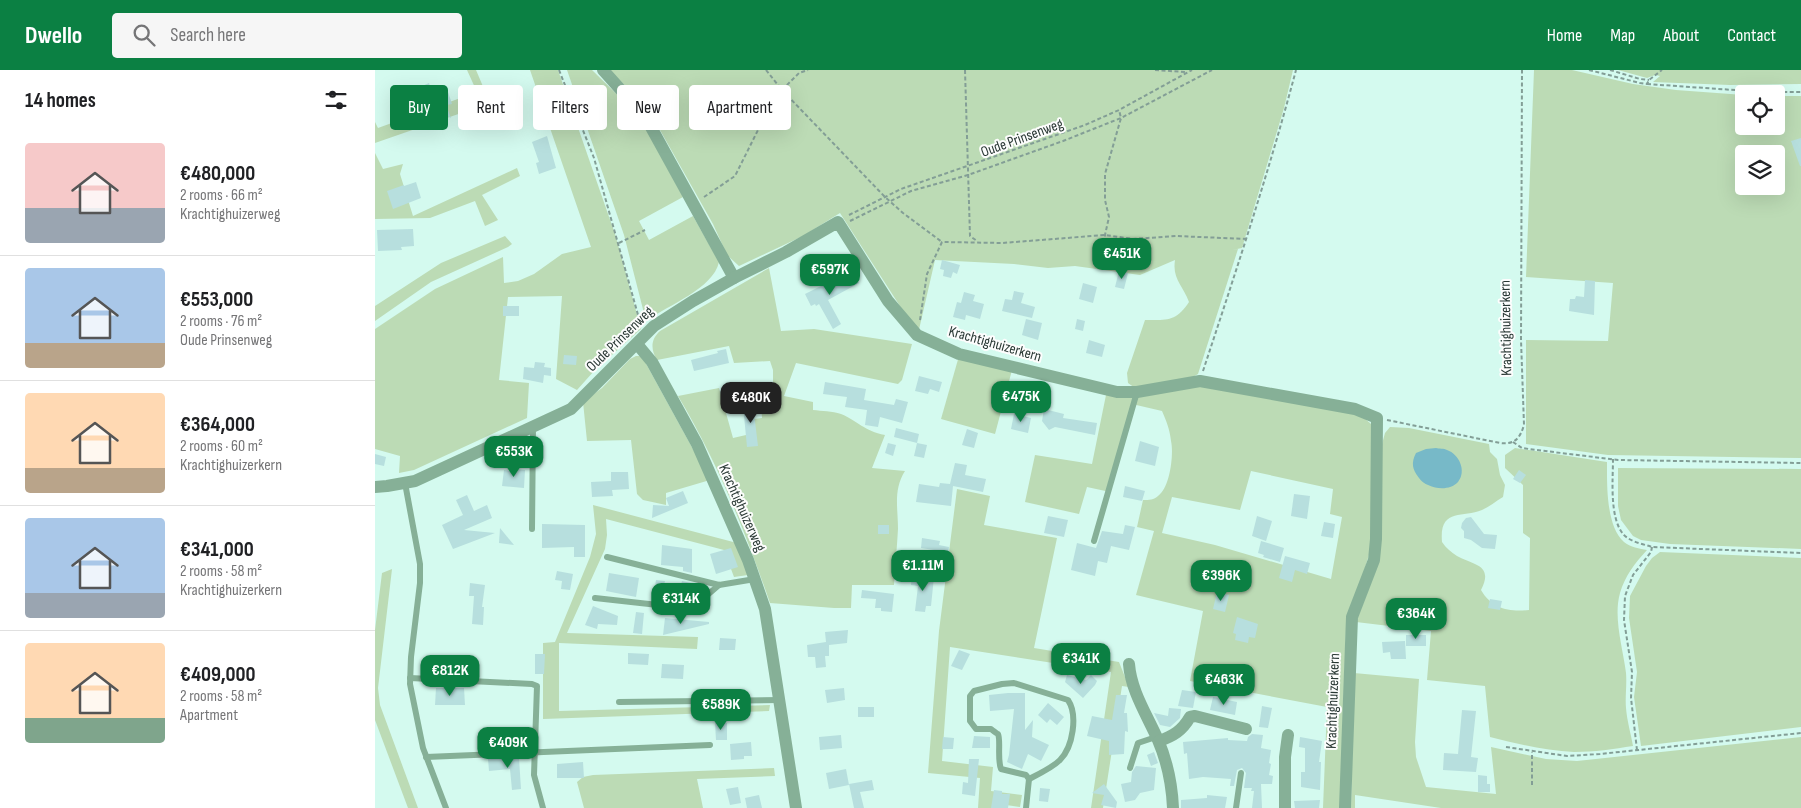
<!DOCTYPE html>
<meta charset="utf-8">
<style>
body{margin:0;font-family:"Sofia Sans Condensed",sans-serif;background:#f6f6f6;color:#202124;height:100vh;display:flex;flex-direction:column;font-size:19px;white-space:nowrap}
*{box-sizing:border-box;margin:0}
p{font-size:16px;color:#757577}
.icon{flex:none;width:28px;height:28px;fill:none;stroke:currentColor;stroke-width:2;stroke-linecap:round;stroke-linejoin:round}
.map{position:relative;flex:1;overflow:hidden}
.panel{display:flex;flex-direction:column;background:#fff;width:375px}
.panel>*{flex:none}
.banner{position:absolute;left:15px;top:15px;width:475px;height:45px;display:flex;gap:10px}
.buttons{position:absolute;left:1360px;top:15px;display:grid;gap:10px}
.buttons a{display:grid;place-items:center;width:50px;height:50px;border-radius:5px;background:#fff;box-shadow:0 5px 20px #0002;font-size:25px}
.price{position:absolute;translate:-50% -42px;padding:0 11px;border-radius:10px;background:#0b8043;color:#fff;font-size:16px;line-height:32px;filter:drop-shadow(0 1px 2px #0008)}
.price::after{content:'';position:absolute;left:50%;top:30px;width:15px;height:11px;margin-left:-8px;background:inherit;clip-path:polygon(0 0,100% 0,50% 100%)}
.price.active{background:#222;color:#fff}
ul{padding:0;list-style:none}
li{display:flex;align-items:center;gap:15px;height:125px;padding:0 25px}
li+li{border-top:1px solid #e0e0e0}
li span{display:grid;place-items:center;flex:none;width:140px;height:100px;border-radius:5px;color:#555}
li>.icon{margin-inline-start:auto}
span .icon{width:60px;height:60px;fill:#fffc;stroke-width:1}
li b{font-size:21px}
h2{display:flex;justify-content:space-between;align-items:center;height:60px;padding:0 25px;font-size:21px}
.chip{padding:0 18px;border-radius:5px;background:#fff;box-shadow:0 5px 20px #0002;font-size:18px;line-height:45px}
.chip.active{background:#0b8043;color:#fff}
header{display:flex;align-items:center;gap:30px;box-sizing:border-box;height:70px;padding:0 25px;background:#0b8043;color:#fff}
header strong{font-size:24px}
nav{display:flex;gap:28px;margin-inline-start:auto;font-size:18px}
.search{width:350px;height:45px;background:#f6f6f6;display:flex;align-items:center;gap:12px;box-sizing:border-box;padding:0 18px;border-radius:5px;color:#757577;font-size:19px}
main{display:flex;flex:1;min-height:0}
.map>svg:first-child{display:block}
.green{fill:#bcdbb5;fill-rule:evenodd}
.water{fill:#77b9c8}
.building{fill:#b7dfde}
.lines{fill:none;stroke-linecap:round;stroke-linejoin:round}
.path{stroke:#839e96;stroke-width:2;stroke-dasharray:4 2.5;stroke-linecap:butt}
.lane{stroke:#86b097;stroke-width:6}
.street{stroke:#86b097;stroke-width:12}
.labels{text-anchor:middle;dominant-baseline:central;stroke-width:4;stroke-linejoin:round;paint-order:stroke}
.street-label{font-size:15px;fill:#293834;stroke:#fdfdfd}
</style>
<header>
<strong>Dwello</strong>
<div class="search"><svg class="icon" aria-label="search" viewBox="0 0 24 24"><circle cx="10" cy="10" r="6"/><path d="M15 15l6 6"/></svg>Search here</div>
<nav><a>Home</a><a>Map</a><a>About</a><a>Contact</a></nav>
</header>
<main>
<section class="panel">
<h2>14 homes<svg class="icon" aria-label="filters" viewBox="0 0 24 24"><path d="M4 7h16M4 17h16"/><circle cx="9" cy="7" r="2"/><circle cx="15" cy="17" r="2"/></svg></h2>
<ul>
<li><span style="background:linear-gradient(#f6c9c9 65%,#9aa5b1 0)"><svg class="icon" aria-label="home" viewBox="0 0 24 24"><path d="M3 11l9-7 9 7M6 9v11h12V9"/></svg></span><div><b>€480,000</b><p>2 rooms · 66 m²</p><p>Krachtighuizerweg</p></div></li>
<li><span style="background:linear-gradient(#a9c7e8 75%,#b9a48a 0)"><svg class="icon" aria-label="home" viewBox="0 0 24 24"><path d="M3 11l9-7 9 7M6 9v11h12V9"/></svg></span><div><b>€553,000</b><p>2 rooms · 76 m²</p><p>Oude Prinsenweg</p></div></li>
<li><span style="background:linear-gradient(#ffd9b3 75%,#b9a48a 0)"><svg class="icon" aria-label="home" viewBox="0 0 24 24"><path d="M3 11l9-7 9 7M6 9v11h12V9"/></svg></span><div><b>€364,000</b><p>2 rooms · 60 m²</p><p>Krachtighuizerkern</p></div></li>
<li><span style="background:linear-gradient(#a9c7e8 75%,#9aa5b1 0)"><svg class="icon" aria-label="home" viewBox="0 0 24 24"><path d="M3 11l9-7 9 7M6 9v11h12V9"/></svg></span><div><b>€341,000</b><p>2 rooms · 58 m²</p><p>Krachtighuizerkern</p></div></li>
<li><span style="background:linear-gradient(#ffd9b3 75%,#7fa58c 0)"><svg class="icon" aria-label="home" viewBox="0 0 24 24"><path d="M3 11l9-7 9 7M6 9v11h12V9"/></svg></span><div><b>€409,000</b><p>2 rooms · 58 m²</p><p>Apartment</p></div></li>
</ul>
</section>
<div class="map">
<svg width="1426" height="738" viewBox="0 0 1426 738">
<rect width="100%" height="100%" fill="#d4faef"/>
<g class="green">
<polygon points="92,0 101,0 115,33 0,73 0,52 3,58 102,22"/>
<polygon points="155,0 183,0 241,167 266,259 219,301 202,320 181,309 187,226 133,227 124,310 154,313 152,348 39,400 24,403 25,386 0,379 0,259 60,219 128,187 129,213 143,211 159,204 187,184 216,177"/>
<path d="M192,0H217L264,46L308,127L264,151L274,170L318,146L344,192C338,219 293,235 271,251L249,165Z"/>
<path d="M234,0H918L909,38L867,178L857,180L863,179L823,304L814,309L760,318L753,313L752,303L770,250C792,250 801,252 814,232C808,215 797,209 800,190L765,205L700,196L673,198L639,194L560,190L543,264L465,143L428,166L364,196L352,185L338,154L272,37Z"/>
<path d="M1159,0H1197L1258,14L1301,20L1369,25V56H1401V26H1426V388L1233,385L1151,374V270L1233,271L1238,213L1151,207ZM1369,84H1401V116H1369Z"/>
<polygon points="1243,0 1426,0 1426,14 1355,15 1278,12 1285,6 1280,5 1272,8"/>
<polygon points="0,83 8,99 28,94 25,104 38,146 142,98 145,106 107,125 123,150 110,156 100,131 55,148 0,149"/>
<polygon points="130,166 137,174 133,177 56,212 0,251 0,236 66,193"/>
<path d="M394,198L406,261L439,259L537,274L527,310L523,314L421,293L409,326L438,332V340C447,341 457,341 466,344C483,351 489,361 510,365L497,398L530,401C518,420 523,438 523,459C522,478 520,496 519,515H477L476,538H459L395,533C370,461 342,391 303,326L344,318L358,368L371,365V350L387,348L385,320L398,319V300L395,291L359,293L354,276L282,290C276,280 275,270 285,261Z"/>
<polygon points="261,286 265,286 269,290 335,410 291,423 291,435 268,430 262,424 256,370 212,371 208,332 227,318 255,289"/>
<polygon points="584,286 637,300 620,364 566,349"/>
<path d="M810,316H842L987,346L996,354L997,475L971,560L965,738H948L952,637L815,611L828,541L761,525L779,461L762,457L768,430C774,430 779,430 783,426C795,418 799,384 796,371C795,360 791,350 787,341L757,334L735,422L712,417L704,444L650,432L660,385L717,394L731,325ZM876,401L958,419L955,444L967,447L956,509L840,475L787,463L797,427L865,440Z"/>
<path d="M1015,357L1034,358L1114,374L1115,382L1122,389L1125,405L1130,415L1128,427C1121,431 1114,437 1107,440C1087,448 1064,438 1067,472C1071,478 1076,482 1082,486C1099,495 1119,495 1106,520C1117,539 1134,542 1154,540L1155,468L1148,463V415L1130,398V385L1140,378L1232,392C1232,415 1231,456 1249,472C1255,477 1265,479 1272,480C1260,493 1250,506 1245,523C1238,548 1248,578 1251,603C1252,615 1250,627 1251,638C1252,651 1256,664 1258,676C1239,679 1219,682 1199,682C1171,681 1143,674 1115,667L1110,616L1052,610L1056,561L981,552L1002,497L1007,374L1010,363Z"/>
<polygon points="1243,398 1426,399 1426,479 1295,474 1266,470 1258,466 1246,450 1243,436"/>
<polygon points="582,419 615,426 609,455 682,468 659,578 744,592 754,617 747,616 728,738 716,738 736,602 575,577 567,691 618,697 616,721 647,725 645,737 618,733 617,738 603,738 605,708 553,703 564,561"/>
<polygon points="218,435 362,473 373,505 359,507 349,480 231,449 232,465 230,479 192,563 323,567 322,579 184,573 184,641 395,635 394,641 168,649 168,573 180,572 215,487 221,464"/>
<polygon points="1285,482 1426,488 1426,657 1266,676 1259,627 1262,602 1254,548 1255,526 1271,496 1277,488"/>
<polygon points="17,499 3,618 5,635 43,738 33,738 0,650 0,560 7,503"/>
<polygon points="979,603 1044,609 1040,672 1041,687 1051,717 1121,724 1116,677 1171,689 1202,691 1426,667 1426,738 1066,738 980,725 980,738 976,738"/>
<polygon points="399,698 400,706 322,709 328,738 209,738 202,712 208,707 218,705"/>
</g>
<path class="water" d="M1061,378C1064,379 1069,378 1072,380C1084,384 1092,401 1083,412C1073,423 1051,418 1044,408C1037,399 1036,393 1041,383L1051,379Z"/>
<g class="building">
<polygon points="54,13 56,20 71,16 77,34 71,35 76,48 63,41 60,33 28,47 20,28"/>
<polygon points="172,66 181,98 164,104 161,93 164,92 157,72"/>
<polygon points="1426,68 1426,96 1425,96 1416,71"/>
<polygon points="41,112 46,128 18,139 12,121 29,115 29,116"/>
<polygon points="38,159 39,176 26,177 27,180 3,181 2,160"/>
<polygon points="567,190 585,195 582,204 578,202 576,208 568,206 569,200 565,199"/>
<polygon points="744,201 753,203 749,219 740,217"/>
<polygon points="478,203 484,213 453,230 466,254 458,259 444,234 441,236 440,234 436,236 430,224 446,216 444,213 458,206 462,214"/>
<polygon points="1210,210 1220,211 1219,245 1194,241 1195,229 1200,229 1201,226 1209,227"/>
<polygon points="708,213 722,217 718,233 704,229"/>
<polygon points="639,221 649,223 646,233 660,237 657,248 627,241 630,229 637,230"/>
<polygon points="589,222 600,225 598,231 609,234 605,249 591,245 590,250 578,247 582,232 586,233"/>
<rect x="128" y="236" width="16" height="10"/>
<polygon points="651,249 667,253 663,270 647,265"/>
<polygon points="702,249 710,251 708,261 700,259"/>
<polygon points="714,270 730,275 727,287 711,283"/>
<polygon points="351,279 354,293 319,301 316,290 343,283 342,281"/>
<polygon points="189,285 202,286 201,295 188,294"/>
<polygon points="160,292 170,293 169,297 176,298 176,306 169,305 168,313 148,309 149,297 159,298"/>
<polygon points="544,306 567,312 564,322 555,319 553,324 540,321"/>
<polygon points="450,312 491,319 489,330 519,335 521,329 533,332 527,353 505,347 503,357 490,355 492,340 470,337 472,327 448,324"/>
<polygon points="382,333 384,343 379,343 383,376 372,377 368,335"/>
<polygon points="669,339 689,344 688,348 722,353 720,365 680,357 674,360 667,351"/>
<polygon points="639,344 656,348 653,363 636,359"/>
<polygon points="521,358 544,364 542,373 519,367"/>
<polygon points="592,359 603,363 599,378 587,375"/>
<polygon points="765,371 784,377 780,396 760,391"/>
<polygon points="513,373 521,375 518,386 510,383"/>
<polygon points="542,373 552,375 549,388 539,386"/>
<polygon points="0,384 11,387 9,396 0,394"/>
<polygon points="580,393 592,395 590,405 611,409 608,422 578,416 576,436 541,432 544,414 564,417 565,413 575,414"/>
<polygon points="135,399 150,400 149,418 127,416 129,400 135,401"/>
<polygon points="1144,400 1151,405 1145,413 1138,409"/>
<polygon points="236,402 253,402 254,419 237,420 238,426 217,427 216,412 236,411"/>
<polygon points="750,416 770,421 767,431 748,427"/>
<polygon points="308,421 313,433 277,448 278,435 294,436 291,428"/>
<polygon points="919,424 935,426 932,449 916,446"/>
<polygon points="92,425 99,441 112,435 117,448 89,460 120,463 78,479 67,455 88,445 81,430"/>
<polygon points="673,446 693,450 689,467 669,463"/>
<polygon points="882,446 897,451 891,471 877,466"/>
<polygon points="1096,447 1109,464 1122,465 1120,479 1107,478 1096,470 1089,468 1089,461 1086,458 1087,453 1091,448"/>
<polygon points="949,452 960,454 958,468 946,466"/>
<polygon points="167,454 210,455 210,487 199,487 199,477 167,478"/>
<rect x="503" y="455" width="11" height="9"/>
<polygon points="750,455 760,457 754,480 736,476 732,493 723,491 720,506 696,500 702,473 721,478 727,461 748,464"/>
<polygon points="125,458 139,475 124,473"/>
<polygon points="547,468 565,471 564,475 574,477 572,493 557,490 559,480 546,478"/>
<polygon points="886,471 909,478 905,492 888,487 889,485 883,483"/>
<polygon points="287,475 317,479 317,503 308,501 308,497 286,495"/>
<polygon points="356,478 363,497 341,504 335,484"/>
<polygon points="910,486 935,493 932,504 920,500 917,512 904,508"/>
<polygon points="182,501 198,504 195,520 186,519 187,511 180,510"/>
<polygon points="234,503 264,508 261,527 231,521"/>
<polygon points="537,505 559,507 556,536 551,536 550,542 540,541 543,516 536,515"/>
<polygon points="281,510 290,511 289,515 305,518 307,511 316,513 313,531 311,532 287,527 286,530 278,529"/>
<polygon points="95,513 110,515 107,537 109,537 108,555 97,554 99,526 94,526"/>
<polygon points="487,520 519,524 517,542 506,541 506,538 500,538 501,529 486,528"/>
<polygon points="842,522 854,525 850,542 838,539"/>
<polygon points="1115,529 1127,531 1125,540 1113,538"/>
<polygon points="218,536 243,546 242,555 223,554 222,559 210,555"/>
<polygon points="261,542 269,543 267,564 258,563"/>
<polygon points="862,547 883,554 880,568 874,567 873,573 860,570 861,564 858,563"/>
<polygon points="290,548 334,552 334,554 288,565"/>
<polygon points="473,560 472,573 454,575 454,586 450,586 451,597 441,598 440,587 433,587 432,575 451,572 450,562"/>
<rect x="1031" y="565" width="20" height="11"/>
<polygon points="345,568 361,569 360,580 344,580"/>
<polygon points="1030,571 1031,589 1016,589 1015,582 1008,583 1007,572"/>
<polygon points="584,580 595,584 587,600 576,596"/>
<polygon points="253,583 274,584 273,595 253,594"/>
<polygon points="160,584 170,584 169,604 160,604"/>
<polygon points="287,594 309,595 308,609 286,608"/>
<polygon points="692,605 711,610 716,605 722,611 720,615 708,628 690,612"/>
<polygon points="61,618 89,618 90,635 60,635"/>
<polygon points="469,618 470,630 452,633 450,620"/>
<polygon points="807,620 821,622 818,638 803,636"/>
<polygon points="633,623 650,623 650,660 658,650 657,667 674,675 666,691 653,684 647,699 632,692 634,685 639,639 615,641 614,625"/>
<polygon points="741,625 752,625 749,643 752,643 753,662 750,661 749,684 734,685 734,671 712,666 717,646 737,650"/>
<polygon points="838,627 862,632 860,645 835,640"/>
<polygon points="673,633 689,647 682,655 675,649 672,653 663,645"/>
<polygon points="887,636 897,638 893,658 884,657"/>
<rect x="483" y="637" width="16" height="10"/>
<polygon points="794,638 806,639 805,648 795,657 785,655 779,643 793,646"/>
<polygon points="1087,640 1101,641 1096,687 1103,688 1101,702 1068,700 1069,683 1083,684"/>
<polygon points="340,653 352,653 352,670 341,670"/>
<polygon points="877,664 888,665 886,678 896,680 894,693 896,694 894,705 898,706 897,714 886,714 887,738 877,738 879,721 876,721 877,718 869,718 871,703 867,698 862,700 859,716 855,716 856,709 828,707 814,709 812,683 809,684 808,672 853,668 853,670 872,671 873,667"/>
<polygon points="466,665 467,678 445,680 444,667"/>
<polygon points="599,666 615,667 615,678 597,678"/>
<polygon points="568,667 579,668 578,679 567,679"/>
<polygon points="925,667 947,671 944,692 946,692 945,720 926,717 926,702 930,702 930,678 924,677"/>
<polygon points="376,672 377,686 369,686 369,689 356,690 355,674"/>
<polygon points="779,682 783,693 776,696 772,685"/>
<polygon points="144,688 146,719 137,720 135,699 114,701 113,689"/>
<polygon points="594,689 604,689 600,726 587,724 588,712 593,713"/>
<polygon points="208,692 209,708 182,708 182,694"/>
<polygon points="761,696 781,698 779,720 765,723 760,730 750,732 746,714 756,712 757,702"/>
<polygon points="471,699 474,715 454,719 451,703"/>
<polygon points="1103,705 1112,706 1112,714 1115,714 1115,722 1103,722"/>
<polygon points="497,710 499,720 485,722 489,738 479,738 474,714"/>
<polygon points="729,714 742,732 741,738 726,735 729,725 717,723"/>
<polygon points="363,717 366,733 355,735 351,719"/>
<polygon points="665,718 675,719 673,732 664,731"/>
<polygon points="619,720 627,721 627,724 635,724 633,738 616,738"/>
<polygon points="384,725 387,738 372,738 370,728"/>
<polygon points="832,725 852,727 850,738 806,738 806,730 832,728"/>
<polygon points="945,730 944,738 920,738 919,731"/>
</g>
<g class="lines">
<g class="path">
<polyline points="184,0 219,88 265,252"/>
<polyline points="391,0 407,20 424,3 433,0"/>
<polyline points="590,0 595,166 602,171"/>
<polyline points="780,0 810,2"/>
<polyline points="1214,0 1265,13 1272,14 1274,10 1287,0"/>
<polyline points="1235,0 1265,9 1274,10"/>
<polyline points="1272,14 1388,22 1426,22"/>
<polyline points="329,127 360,106 394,38 407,20 510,127 528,143 567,172"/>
<polyline points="474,145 526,119 710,55 744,40 817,0"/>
<polyline points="475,151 536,121 593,105 688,71 746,48 837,0"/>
<polyline points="244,173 270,160"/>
<polyline points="731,186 730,165 734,147 730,130 730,104 746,48 744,40"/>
<polyline points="545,250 552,204 567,172 627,173 730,165 758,169 801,166 872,169"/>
<path d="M828,301C861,201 894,102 921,0"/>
<path d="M1012,350L1125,373C1140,375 1145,368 1149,355L1146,270L1147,0"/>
<polyline points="1138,372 1147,378 1154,379 1243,390 1426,393"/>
<path d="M1238,389C1238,409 1234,449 1249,465C1256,472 1268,474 1277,477L1426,483"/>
<polyline points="1131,677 1192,686 1225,684 1426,663"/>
<polyline points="1262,680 1256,628 1257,602 1249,550 1250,526 1258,505 1276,482 1277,477"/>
<polyline points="1157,715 1157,682"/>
</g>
<g class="lane">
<polyline points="30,413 45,494 45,513 36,587 35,614 48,678 71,738"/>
<polyline points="157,459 158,356"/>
<polyline points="719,471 762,322"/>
<polyline points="232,487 344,515 380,509"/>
<polyline points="220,528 310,538 323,533 344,515"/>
<polyline points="35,608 157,614 162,616 159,705 168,738"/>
<path d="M639,613L693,630C703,645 698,677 685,690C677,698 664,704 654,709L651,705L626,699C622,689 626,670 623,664C622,664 616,659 616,659H601L595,651V626L599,621L627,614Z"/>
<polyline points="244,632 405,630"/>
<polyline points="51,687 335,675"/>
<polyline points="755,698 763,673 781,667"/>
<polyline points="651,738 654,709"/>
<polyline points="861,738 866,703"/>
</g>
<g class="street">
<polyline points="228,0 271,48 359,208"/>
<polyline points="262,274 277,292 322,374 373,490 390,539 421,738"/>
<polyline points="0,417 12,416 40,411 196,339 279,256 318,231 359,208 411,182 463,152 513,231 542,265 584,284 742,322 762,322 825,311 980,339 1002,348 1001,469 999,490 977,547 970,738"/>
<path d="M754,594C756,621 772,645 783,670C792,691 797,715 798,738"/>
<path d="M784,671C798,666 807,661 815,647L820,646L871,659"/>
<polyline points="910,738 910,687 913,665"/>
</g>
</g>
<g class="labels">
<g class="street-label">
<text transform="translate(647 68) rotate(-20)">Oude Prinsenweg</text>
<text transform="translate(1131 258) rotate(-91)">Krachtighuizerkern</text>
<text transform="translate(245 269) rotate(-44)">Oude Prinsenweg</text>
<text transform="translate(620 274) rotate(16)">Krachtighuizerkern</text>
<text transform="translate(367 438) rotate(66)">Krachtighuizerweg</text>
<text transform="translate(958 631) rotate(-88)">Krachtighuizerkern</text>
</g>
</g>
</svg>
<div class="buttons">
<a><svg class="icon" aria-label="locate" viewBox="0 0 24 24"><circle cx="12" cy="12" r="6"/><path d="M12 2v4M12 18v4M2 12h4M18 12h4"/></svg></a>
<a><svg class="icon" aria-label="layers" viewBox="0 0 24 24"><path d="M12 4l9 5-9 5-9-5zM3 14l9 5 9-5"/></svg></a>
</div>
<b class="price" style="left:747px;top:210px">€451K</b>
<b class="price" style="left:455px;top:226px">€597K</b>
<b class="price" style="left:646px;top:353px">€475K</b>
<b class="price active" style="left:376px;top:354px">€480K</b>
<b class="price" style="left:139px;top:408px">€553K</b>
<b class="price" style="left:548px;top:522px">€1.11M</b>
<b class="price" style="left:846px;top:532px">€396K</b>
<b class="price" style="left:306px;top:555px">€314K</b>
<b class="price" style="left:1041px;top:570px">€364K</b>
<b class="price" style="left:706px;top:615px">€341K</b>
<b class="price" style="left:75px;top:627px">€812K</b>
<b class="price" style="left:849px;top:636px">€463K</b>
<b class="price" style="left:346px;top:661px">€589K</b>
<b class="price" style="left:133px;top:699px">€409K</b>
<div class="banner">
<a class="chip active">Buy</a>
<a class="chip">Rent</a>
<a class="chip">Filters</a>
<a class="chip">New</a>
<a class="chip">Apartment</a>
</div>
</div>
</main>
